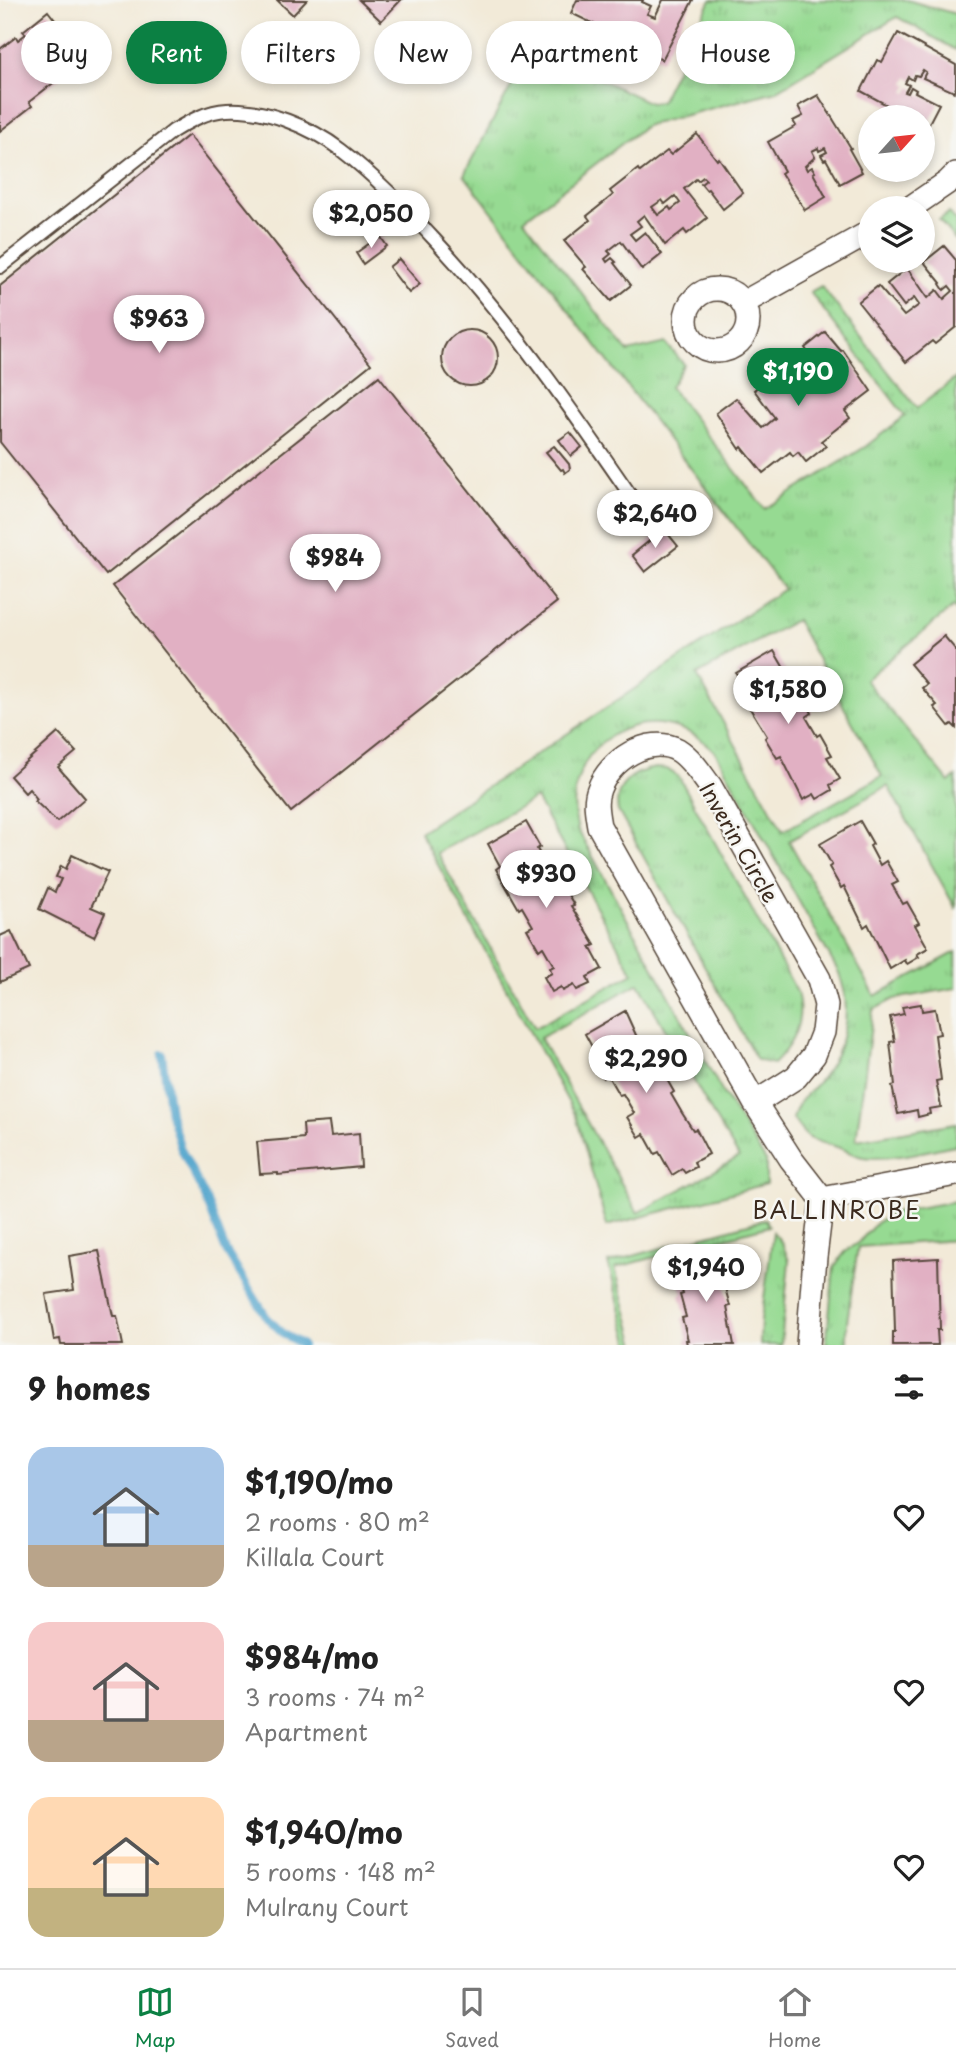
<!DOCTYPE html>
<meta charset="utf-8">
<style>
body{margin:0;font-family:"Playpen Sans",sans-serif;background:#f6f6f6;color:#222;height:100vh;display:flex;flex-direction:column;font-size:26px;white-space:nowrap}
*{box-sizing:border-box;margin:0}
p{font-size:23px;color:#767676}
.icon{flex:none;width:38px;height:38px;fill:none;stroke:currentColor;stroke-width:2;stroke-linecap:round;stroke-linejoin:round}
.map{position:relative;height:1345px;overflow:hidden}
.side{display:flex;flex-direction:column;background:#fff;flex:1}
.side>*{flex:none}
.guide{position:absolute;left:21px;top:21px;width:915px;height:63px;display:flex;gap:14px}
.needle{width:46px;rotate:63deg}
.tools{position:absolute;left:858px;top:105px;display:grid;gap:14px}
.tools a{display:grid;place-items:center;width:77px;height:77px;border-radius:50%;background:#fff;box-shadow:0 4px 10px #0003;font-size:35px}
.price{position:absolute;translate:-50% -60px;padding:0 16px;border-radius:24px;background:#fff;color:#222;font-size:23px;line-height:46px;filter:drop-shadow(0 2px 4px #0008)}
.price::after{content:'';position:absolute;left:50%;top:42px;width:21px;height:16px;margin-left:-10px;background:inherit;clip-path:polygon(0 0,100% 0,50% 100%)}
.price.active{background:#0b8043;color:#fff}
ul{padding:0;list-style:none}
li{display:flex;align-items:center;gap:21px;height:175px;padding:0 28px}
li span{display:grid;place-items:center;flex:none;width:196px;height:140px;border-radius:21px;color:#555}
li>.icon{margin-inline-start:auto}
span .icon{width:84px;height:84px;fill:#fffc;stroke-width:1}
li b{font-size:30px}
h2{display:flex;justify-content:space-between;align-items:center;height:84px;padding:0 28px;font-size:30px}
.chip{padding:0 24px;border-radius:32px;background:#fff;box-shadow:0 4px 10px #0003;font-size:24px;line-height:63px}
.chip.active{background:#0b8043;color:#fff}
.dock{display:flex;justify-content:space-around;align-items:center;height:98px;border-top:2px solid #e0e0e0;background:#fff;font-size:19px;color:#767676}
.dock a{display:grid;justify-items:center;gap:4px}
.dock .active{color:#0b8043}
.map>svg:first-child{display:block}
.grass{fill:url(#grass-tufts);stroke:#688258;stroke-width:2;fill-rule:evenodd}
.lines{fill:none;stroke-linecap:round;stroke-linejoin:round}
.stream{stroke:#51a4cc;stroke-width:8}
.building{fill:#e1b0c3;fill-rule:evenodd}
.service-casing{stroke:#56473a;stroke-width:16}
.minor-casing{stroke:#56473a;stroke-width:26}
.service{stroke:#fff;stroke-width:12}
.minor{stroke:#fff;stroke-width:23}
.labels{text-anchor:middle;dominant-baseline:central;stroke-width:5;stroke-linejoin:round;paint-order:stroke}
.street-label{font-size:21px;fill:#3b2a1e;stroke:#f6f6f2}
.neighbourhood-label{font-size:23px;letter-spacing:2px;fill:#3b2a1e;stroke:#f6f6f2}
</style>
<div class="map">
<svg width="956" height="1345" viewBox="0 0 956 1345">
<defs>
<pattern id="grass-tufts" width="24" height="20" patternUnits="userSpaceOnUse" patternTransform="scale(1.75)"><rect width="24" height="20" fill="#96da92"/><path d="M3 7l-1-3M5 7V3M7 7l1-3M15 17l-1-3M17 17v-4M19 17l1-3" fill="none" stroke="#82bb7d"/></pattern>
</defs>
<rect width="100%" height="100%" fill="#f6f6f2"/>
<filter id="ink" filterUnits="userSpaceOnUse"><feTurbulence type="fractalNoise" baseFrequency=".0143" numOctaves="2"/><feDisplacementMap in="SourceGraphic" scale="14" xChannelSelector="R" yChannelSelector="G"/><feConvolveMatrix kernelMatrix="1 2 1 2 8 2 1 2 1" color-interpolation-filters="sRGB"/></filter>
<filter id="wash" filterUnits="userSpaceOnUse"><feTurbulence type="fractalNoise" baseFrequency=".00686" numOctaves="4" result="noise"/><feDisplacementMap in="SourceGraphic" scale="28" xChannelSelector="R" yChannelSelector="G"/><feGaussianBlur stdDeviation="1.57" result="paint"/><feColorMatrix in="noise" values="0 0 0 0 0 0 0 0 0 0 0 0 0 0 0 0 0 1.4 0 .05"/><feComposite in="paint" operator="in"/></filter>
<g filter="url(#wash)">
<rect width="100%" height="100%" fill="#f2ead8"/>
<g class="grass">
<path d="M711,0H907L956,14V50L897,17L776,91L645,126L524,219L628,352L666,343L684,364L670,387L765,509L865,447L905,416L810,292L821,286L917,408L956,378V610L953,607L865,680L949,782L956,777V909L888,786L789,841L875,996L956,952V988L894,999L873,1010L856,1140L956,1123V1145C927,1150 892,1161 863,1157C853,1155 846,1150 837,1147C811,1139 809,1143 793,1119C798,1098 807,1096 820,1080C845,1049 853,1011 839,973L716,753C654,687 554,742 578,830L724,1095L766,1161V1184L607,1226L576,1116L420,832L784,589L464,175L532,47L650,103L660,102ZM796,620L882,776L783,831L697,675ZM536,798L633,973L535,1028L437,853ZM639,983L716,1120L739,1157L638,1213L540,1038Z"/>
<polygon points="949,213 956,221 956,241 939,220"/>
<path d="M656,768L667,769L679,777L797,992C805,1021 794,1044 773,1064L757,1060L618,811C613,786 633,771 656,768Z"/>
<polygon points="956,1201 956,1240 858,1247 847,1322 847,1345 826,1345 834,1267 846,1251 860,1241 876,1223 895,1212"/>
<polygon points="766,1219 769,1226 615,1268 636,1345 630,1345 608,1263"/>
<polygon points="773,1232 782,1243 789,1261 781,1345 760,1345 761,1320"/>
</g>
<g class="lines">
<polyline class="stream" points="162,1054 170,1114 181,1149 205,1197 226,1251 268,1319 284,1334 302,1345"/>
</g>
<g id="blocks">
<g class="building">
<polygon points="277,0 307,0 293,15"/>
<polygon points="359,0 401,0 381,21"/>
<polygon points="577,0 643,0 642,2 651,6 647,14 655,17 663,0 693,0 662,60 642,50 644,47 639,44 637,48 630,44 631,42 571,13"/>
<polygon points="48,11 85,58 29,102 32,106 0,131 0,49 16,37 18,40 26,34 23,31"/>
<polygon points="898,33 956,65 956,87 954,92 923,78 926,72 923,70 919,76 915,75 913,80 908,77 905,83 909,85 905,92 908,93 911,87 916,90 915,92 939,104 927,127 922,125 922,117 909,117 861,91 877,60 882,62"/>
<polygon points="818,95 851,148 849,149 862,172 840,184 826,159 824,160 821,155 827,152 825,148 819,151 818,148 812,151 815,157 805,166 807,170 812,167 815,172 813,173 826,197 805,210 781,173 784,171 768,142 796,126 793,121 803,116 798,106"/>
<path d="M697,134L717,160L719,158L743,193L723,209L708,189L706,190L701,184L706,180L703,177L698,181L696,179L684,189L707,218L687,234L684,230L665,245L644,215L637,221L641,226L630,234L635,240L645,232L662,254L642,270L621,241L608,251L611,254L605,259L607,262L612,258L616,262L614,263L631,285L611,301L583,269L586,267L564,241L590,220L587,216L613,195L610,191L638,169L640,172L667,151L671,155ZM675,196L680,203L671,210L669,207L658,215L652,207L662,200L665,204Z"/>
<polygon points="189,135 371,364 106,575 0,442 0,286"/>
<polygon points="380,236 387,246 363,264 356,253"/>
<polygon points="944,246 956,260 956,327 935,344 932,341 906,362 858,302 878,286 904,316 919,305 914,298 904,306 887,284 907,268 928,298 937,290 944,299 953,291 949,286 944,290 940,284 941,283 924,262"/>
<polygon points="399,259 420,284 409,293 389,267"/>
<circle cx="470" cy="358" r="28"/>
<polygon points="825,332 841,351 843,350 871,391 845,411 850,418 821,441 826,446 806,462 798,452 793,456 790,452 763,473 742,447 740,449 716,413 736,398 763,428 775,418 754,390 772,375 776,379 795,364 816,391 827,380 805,348"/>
<polygon points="379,376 557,602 291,812 113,586"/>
<polygon points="570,432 582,447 571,456 559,440"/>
<polygon points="554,446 569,464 570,469 565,473 563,469 561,470 546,452"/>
<polygon points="664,529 678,546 645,572 632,555"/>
<polygon points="944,636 956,650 956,728 952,724 949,726 934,707 937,705 922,688 927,684 910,664"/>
<polygon points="774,651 788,675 785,677 795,695 800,692 812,713 806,717 817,736 820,734 832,755 827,757 840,779 830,785 832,790 817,799 814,794 803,800 781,756 777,758 765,738 767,736 743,697 748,694 736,673"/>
<polygon points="58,733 76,752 58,767 85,798 57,822 35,801 37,799 29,789 25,793 10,776"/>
<polygon points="860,821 873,844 870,846 880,865 886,861 898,882 892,885 903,904 907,902 919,923 915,925 928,948 917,954 919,957 907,964 905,960 890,969 868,924 864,927 844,886 841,888 829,867 832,865 820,844"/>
<polygon points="526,822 540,847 537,849 558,887 562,884 574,905 571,906 595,945 590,947 602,969 587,977 590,984 577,990 574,985 563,991 561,987 552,992 544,977 552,973 550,968 554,966 543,947 539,950 527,929 533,926 522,907 519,909 496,869 500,866 488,844"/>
<polygon points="72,855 108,872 91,907 105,913 94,937 39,909 48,888 55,892 61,879 56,877 61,866 66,869"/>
<polygon points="11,931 29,969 0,982 0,936"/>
<polygon points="921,1004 922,1011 935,1009 940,1034 935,1035 941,1080 936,1081 941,1107 929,1109 930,1114 918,1117 917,1110 898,1114 892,1086 895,1085 890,1042 895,1041 890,1017 904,1014 902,1007"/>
<polygon points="625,1011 645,1055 658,1073 662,1071 674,1092 671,1094 682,1113 693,1130 696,1129 709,1154 694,1162 696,1167 685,1173 682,1169 672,1175 659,1152 655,1154 644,1134 639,1137 627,1117 634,1113 623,1094 619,1095 608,1076 603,1078 592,1058 597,1056 585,1034"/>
<polygon points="329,1122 331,1136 359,1133 361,1167 278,1175 278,1173 260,1174 257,1142 304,1138 303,1124"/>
<polygon points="99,1251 113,1316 117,1316 123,1345 61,1345 60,1339 54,1340 46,1294 74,1290 69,1256"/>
<polygon points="720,1258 727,1283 724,1284 730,1306 727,1307 734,1345 687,1345 686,1340 688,1340 682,1318 686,1317 680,1295 683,1294 676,1270"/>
<polygon points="938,1258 940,1330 937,1330 938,1345 893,1345 893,1332 895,1332 893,1261"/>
</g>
</g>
</g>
<g filter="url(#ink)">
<use href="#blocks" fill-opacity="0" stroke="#56473a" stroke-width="2"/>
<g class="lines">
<g class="service-casing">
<path id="service" d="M0,267L173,131C190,121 207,111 227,110C265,108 311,127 341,150C375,176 404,207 433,238C517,328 586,430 655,531"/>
</g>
<g class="minor-casing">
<g id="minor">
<polyline points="910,208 948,182 956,174"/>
<circle cx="717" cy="320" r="31"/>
<polyline points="743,303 870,232"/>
<path d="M755,1103L796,1077L814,1055L823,1032L826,1005L819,979L710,786C701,774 691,758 678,750C648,734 609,761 599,789C594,801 597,814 599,826L755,1103L791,1159L822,1199"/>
<polyline points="822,1199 956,1174"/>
<polyline points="808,1345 815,1257 822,1199"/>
</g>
</g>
<use href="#service" class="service"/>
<use href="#minor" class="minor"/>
</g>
</g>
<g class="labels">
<g class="street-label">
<text transform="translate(740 842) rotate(60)">Inverin Circle</text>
</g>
<g class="neighbourhood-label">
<text x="837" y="1209">BALLINROBE</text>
</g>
</g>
</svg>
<div class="tools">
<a><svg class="needle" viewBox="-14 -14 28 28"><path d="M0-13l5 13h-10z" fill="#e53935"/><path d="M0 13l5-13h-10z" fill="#767676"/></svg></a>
<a><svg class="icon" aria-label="layers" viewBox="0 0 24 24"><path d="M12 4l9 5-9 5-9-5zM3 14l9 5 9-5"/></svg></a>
</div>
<b class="price" style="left:371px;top:250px">$2,050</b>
<b class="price" style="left:159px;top:355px">$963</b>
<b class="price active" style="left:798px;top:408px">$1,190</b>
<b class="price" style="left:655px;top:550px">$2,640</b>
<b class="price" style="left:335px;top:594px">$984</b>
<b class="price" style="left:788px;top:726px">$1,580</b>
<b class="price" style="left:546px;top:910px">$930</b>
<b class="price" style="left:646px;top:1095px">$2,290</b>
<b class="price" style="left:706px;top:1304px">$1,940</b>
<div class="guide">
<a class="chip">Buy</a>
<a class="chip active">Rent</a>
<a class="chip">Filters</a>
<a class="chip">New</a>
<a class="chip">Apartment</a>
<a class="chip">House</a>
</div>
</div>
<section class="side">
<h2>9 homes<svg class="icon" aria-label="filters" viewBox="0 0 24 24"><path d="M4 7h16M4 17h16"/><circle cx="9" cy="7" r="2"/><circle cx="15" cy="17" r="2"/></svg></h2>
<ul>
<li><span style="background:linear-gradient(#a9c7e8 70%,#b9a48a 0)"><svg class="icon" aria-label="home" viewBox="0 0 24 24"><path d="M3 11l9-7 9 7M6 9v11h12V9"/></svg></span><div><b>$1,190/mo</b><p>2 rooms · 80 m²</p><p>Killala Court</p></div><svg class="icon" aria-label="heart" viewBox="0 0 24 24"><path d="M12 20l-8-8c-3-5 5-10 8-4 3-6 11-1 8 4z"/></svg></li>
<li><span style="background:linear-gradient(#f6c9c9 70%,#b9a48a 0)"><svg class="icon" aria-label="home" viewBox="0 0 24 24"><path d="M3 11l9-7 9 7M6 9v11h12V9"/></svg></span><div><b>$984/mo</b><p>3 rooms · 74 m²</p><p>Apartment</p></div><svg class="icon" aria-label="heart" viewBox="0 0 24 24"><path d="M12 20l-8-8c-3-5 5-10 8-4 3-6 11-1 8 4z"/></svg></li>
<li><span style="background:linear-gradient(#ffd9b3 65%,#c2b280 0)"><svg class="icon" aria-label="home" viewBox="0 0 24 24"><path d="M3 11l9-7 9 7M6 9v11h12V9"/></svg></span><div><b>$1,940/mo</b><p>5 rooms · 148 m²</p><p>Mulrany Court</p></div><svg class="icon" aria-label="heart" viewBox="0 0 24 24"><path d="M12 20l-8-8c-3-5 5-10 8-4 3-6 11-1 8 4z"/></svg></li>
</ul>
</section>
<nav class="dock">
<a class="active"><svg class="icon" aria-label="map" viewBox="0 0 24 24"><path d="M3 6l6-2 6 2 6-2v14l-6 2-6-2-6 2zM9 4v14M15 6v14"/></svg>Map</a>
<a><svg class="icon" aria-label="saved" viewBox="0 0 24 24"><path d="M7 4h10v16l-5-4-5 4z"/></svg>Saved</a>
<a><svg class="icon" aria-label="home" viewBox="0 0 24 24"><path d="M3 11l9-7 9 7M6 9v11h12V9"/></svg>Home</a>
</nav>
